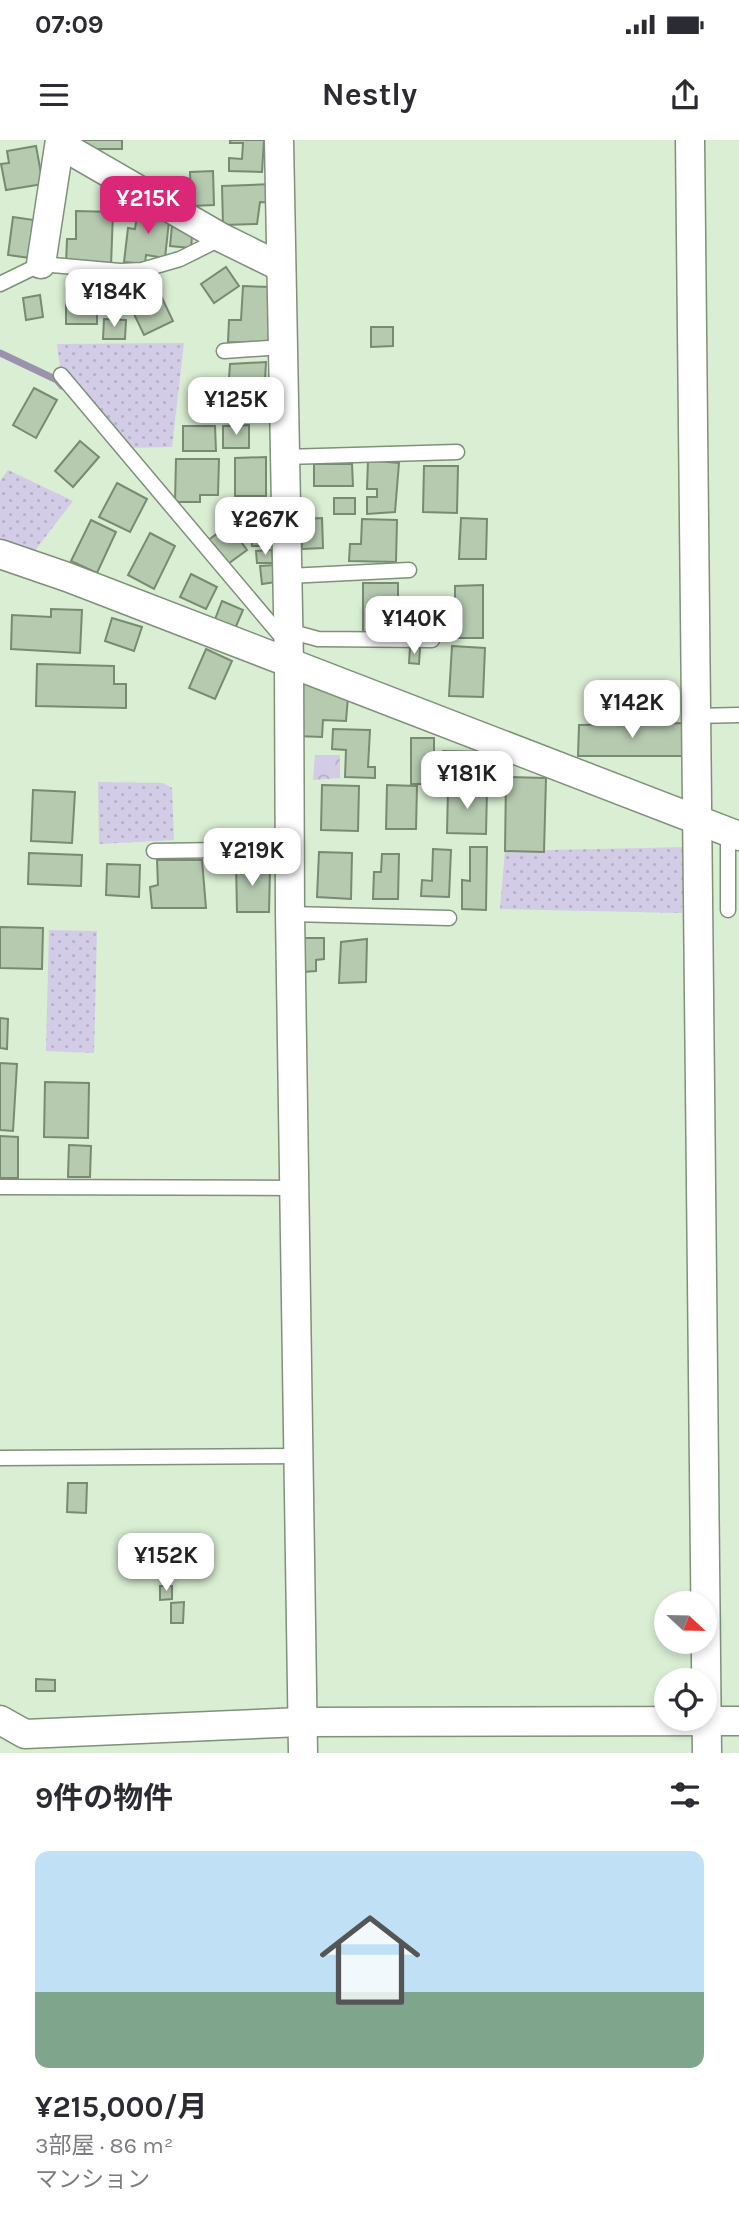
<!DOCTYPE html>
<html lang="ja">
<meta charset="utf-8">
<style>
body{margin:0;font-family:Karla,"Noto Sans JP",sans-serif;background:#f2f2f3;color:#2b2b33;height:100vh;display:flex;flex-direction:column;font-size:26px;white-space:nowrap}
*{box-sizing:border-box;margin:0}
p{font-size:23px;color:#7c7c81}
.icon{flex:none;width:38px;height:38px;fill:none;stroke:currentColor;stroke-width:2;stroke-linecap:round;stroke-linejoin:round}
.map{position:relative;height:1613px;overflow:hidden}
.sheet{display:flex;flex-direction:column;background:#fff;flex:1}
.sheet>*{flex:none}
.needle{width:46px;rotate:112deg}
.buttons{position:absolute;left:654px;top:1451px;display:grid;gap:14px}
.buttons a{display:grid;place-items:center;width:63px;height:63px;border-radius:50%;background:#fff;box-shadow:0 4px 10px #0003;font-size:35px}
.price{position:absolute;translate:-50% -60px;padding:0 16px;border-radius:14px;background:#fff;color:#222;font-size:23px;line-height:46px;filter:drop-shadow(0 2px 4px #0008)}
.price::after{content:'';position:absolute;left:50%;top:42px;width:21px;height:16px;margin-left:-10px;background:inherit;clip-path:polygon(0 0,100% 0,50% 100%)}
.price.selected{background:#db2777;color:#fff}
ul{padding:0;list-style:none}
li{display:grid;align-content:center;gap:14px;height:371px;padding:0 35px}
li span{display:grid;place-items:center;height:217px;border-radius:14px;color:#555}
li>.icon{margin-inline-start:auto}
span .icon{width:126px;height:126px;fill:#fffc;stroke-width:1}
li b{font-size:30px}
h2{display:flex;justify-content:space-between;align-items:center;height:84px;padding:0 35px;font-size:30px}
.status{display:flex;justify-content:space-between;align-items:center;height:49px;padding:0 35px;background:#fff;direction:ltr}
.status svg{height:19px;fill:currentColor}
header{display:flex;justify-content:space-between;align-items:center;height:91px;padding:0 35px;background:#fff;font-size:32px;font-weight:700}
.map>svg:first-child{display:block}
.grass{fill:url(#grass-dots)}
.forest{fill:url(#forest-crowns)}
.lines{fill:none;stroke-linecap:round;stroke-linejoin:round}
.stream{stroke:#9a92ae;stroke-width:7}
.building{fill:#b6cab0;stroke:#788b72;stroke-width:2}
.lane-casing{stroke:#7e9179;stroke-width:17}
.street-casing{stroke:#7e9179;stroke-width:31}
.lane{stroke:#fff;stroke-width:14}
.street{stroke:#fff;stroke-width:28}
</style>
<div class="status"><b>07:09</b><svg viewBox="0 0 49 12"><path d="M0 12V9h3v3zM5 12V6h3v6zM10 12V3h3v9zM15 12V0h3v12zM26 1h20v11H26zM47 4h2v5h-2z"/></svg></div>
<header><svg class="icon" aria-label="menu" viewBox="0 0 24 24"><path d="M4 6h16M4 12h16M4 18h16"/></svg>Nestly<svg class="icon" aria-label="share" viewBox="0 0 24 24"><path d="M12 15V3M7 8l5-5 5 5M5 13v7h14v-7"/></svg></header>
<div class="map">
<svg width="739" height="1613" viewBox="0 0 739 1613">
<defs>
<pattern id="grass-dots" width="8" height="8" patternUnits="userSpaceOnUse" patternTransform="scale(1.75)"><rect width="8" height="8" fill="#d3cce7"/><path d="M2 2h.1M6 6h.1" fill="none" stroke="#b5b0c6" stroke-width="1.8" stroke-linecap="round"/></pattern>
<pattern id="forest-crowns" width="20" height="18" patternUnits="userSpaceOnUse" patternTransform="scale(1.75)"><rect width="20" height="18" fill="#d3cce7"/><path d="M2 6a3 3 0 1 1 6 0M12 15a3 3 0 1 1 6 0" fill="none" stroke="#b5b0c6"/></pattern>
</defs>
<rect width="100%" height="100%" fill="#d9eed3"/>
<g class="grass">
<polygon points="184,203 172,307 122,308 61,235 57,204"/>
<polygon points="8,330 73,361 33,413 0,401 0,341"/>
<polygon points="98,642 163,643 172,648 174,700 99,704"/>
<polygon points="685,707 682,773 500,769 505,711"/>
<polygon points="49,790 97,791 94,913 46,911"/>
</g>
<polygon class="forest" points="315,615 340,615 340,638 313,640"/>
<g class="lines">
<polyline class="stream" points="0,213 57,240 62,246"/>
</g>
<g class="building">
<rect x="72" y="0" width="50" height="9"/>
<polygon points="230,0 264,0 262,32 229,31 229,18 242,19 243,3 230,3"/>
<polygon points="36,6 43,44 6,50 1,24 9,23 7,11"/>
<polygon points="213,31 214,65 191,66 190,32"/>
<polygon points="272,44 273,63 260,62 257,84 223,85 222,46"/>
<polygon points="138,68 170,72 165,118 146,115 145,124 124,122 128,88 135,89"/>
<polygon points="76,71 113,72 111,126 66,124 67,99 76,99"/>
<polygon points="13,77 34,80 30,118 8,115"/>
<polygon points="172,85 193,86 191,108 170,106"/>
<polygon points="226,127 239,146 214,163 201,144"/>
<polygon points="153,139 173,181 144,195 124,153"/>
<polygon points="243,146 272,147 269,204 228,202 229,180 241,180"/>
<rect x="66" y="148" width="31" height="36"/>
<polygon points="40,155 43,177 26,180 23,158"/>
<polygon points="104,179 126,180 125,199 103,199"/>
<polygon points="371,187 393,187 393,206 371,207"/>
<polygon points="266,222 263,278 222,277 221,252 228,253 230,224"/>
<polygon points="34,248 57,260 36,298 13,285"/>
<polygon points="249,285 249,308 223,308 223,286"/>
<polygon points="183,286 215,286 216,311 183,311"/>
<polygon points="80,301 99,317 73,347 55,331"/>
<polygon points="266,317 266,356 235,356 235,318"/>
<polygon points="176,319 219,319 218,355 200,355 200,362 175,362"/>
<polygon points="368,320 399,323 395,372 367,374 367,357 377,357 377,349 367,349"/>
<polygon points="314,324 352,324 353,346 314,346"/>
<polygon points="424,326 458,326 457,373 423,372"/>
<polygon points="117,343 147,359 130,392 99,377"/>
<rect x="334" y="358" width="21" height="16"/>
<polygon points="322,378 323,408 302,409 301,379"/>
<polygon points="461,378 487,379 486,419 459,419"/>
<polygon points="362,379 397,380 396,422 349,421 350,404 361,404"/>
<polygon points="91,380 116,392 97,433 71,421"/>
<polygon points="270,383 271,406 252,406 251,384"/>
<polygon points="229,385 247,410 225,426 207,401"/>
<polygon points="150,393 175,406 154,449 128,435"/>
<polygon points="272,410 273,423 257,423 256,411"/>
<polygon points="275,425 276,442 262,444 260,426"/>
<polygon points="191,434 217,447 206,469 180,457"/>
<rect x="363" y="443" width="35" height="52"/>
<polygon points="483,445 483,498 455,498 455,446"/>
<polygon points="222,461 243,470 234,491 214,482"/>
<polygon points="51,469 82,470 80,513 11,509 12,475 51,477"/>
<polygon points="112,478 142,487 134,511 105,501"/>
<polygon points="452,506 485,508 483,557 449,556"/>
<polygon points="410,507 420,508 419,524 409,523"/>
<polygon points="206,509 232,521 215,559 189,548"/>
<polygon points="37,524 114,526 114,544 126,544 126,568 36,566"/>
<polygon points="299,538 348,557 346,581 323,580 322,597 297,596"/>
<polygon points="686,583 684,616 578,616 579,585"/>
<polygon points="333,589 370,590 368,627 375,627 375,638 345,637 346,610 332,609"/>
<rect x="411" y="598" width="23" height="46"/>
<polygon points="443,611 489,612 487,641 443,640"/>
<polygon points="506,637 546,638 544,712 505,711"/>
<polygon points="322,645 359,646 358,691 321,690"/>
<polygon points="387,645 417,646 416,689 386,689"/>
<polygon points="448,649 487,650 486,694 447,693"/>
<polygon points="33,650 75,652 72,703 31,701"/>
<polygon points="470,707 487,707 486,770 462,769 462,740 470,741"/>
<polygon points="433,709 451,710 449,757 421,756 422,740 432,741"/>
<polygon points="319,712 352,713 351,759 317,757"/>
<polygon points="29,713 82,715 81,746 28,744"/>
<polygon points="382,714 399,714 398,759 373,759 374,732 381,732"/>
<polygon points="157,720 202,720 206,768 152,768 150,747 158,745"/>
<polygon points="236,722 259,722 260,731 270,730 269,772 237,772"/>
<polygon points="107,724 140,725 139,757 106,755"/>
<polygon points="0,787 43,788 42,829 0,828"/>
<polygon points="303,798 324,798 324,819 316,820 316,831 303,832"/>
<polygon points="367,799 366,842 339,843 341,802"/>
<polygon points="0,878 8,879 7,909 0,908"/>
<polygon points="0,923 17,924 13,991 0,990"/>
<polygon points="45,942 89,943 88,998 44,997"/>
<polygon points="0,996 18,997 18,1038 0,1038"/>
<polygon points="69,1005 91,1006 90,1037 68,1037"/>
<polygon points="68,1343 87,1343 86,1373 67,1372"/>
<polygon points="160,1446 172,1446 172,1459 160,1460"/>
<polygon points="184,1462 183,1483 171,1483 171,1463"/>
<polygon points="36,1539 55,1540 55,1551 36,1551"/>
</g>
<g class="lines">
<g class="lane-casing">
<g id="lane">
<polyline points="0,144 41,124 120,131 142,130 180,119 222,98"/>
<polyline points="224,211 283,207"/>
<polyline points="61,235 286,502"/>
<polyline points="285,317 457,312"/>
<polyline points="224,370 286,368"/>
<polyline points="288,436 409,430"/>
<polyline points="289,491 318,499 432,500"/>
<polyline points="695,576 739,575"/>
<polyline points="154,711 289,709"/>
<polyline points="728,770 728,701 737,696"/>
<polyline points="290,774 449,778"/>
<polyline points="0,1047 296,1048"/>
<polyline points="0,1318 299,1316"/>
</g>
</g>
<g class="street-casing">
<g id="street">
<polyline points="279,0 289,523 290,774 303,1613"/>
<polyline points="690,0 707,1613"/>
<polyline points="61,5 222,98 281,127"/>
<polyline points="41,124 60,0"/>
<polyline points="0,414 67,437 739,696"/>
<polyline points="0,1580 25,1594 302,1582 739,1581"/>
</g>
</g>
<use href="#lane" class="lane"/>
<use href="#street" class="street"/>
</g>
</svg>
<div class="buttons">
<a><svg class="needle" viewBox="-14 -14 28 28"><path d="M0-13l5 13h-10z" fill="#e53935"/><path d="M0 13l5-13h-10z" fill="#7c7c81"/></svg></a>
<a><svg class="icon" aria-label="locate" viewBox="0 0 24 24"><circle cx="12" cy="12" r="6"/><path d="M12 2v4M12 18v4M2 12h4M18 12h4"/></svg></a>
</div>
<b class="price selected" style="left:148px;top:96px">¥215K</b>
<b class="price" style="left:114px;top:189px">¥184K</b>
<b class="price" style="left:236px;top:297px">¥125K</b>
<b class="price" style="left:265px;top:417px">¥267K</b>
<b class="price" style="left:414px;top:516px">¥140K</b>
<b class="price" style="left:632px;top:600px">¥142K</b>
<b class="price" style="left:467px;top:671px">¥181K</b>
<b class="price" style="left:252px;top:748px">¥219K</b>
<b class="price" style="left:166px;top:1453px">¥152K</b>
</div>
<section class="sheet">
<h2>9件の物件<svg class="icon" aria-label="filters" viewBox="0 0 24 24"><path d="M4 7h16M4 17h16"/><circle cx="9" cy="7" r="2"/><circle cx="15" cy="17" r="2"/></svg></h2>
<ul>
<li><span style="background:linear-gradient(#bfe0f5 65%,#7fa58c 0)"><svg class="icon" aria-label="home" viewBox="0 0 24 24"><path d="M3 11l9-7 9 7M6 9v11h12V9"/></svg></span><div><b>¥215,000/月</b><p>3部屋 · 86 m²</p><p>マンション</p></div></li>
</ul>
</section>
